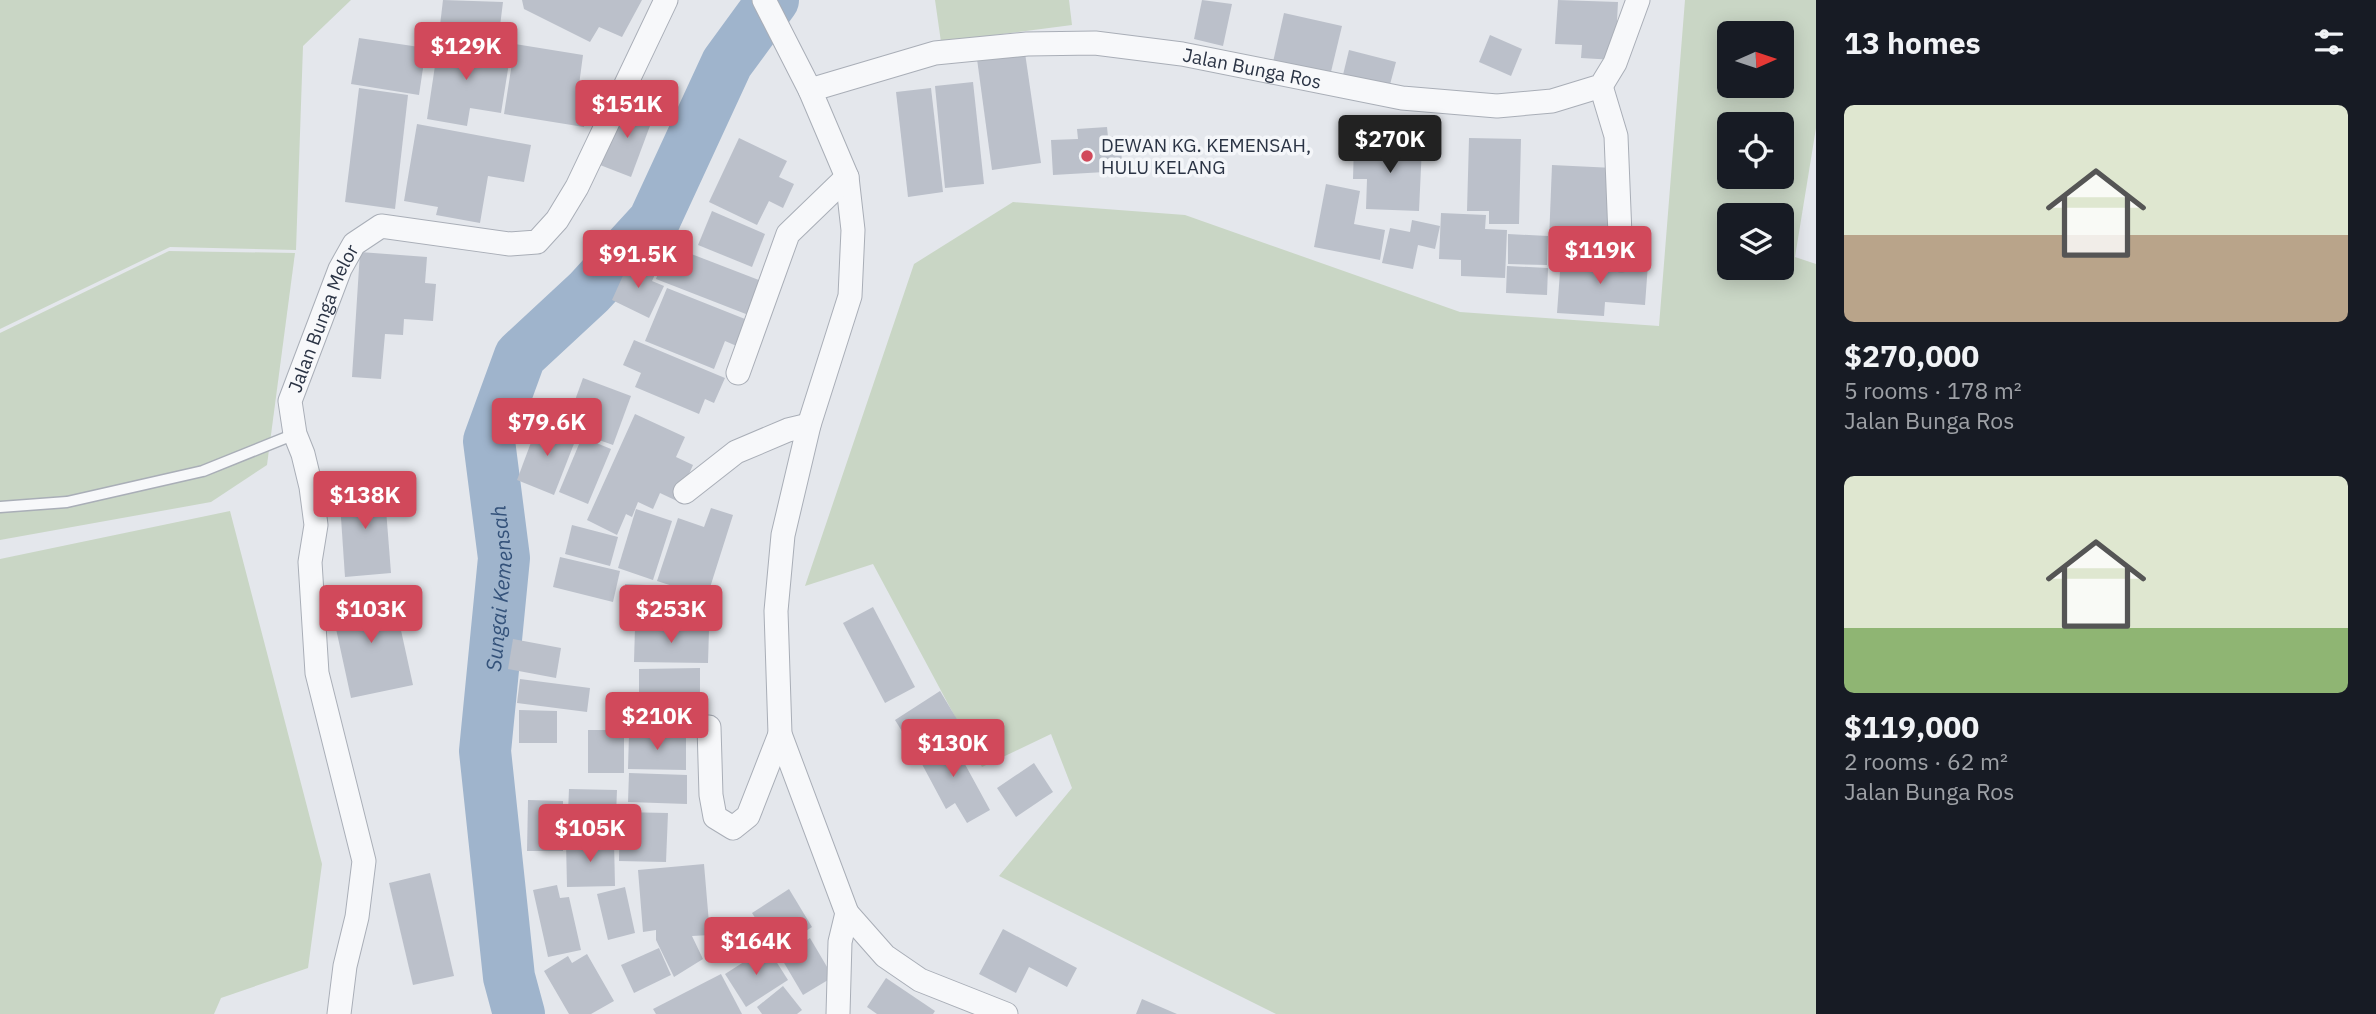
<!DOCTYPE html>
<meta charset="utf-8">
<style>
body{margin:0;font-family:"IBM Plex Sans",sans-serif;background:#242831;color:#f1f3f6;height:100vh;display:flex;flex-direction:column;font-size:26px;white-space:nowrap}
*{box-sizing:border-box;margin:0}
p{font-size:23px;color:#9ea1a6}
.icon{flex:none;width:38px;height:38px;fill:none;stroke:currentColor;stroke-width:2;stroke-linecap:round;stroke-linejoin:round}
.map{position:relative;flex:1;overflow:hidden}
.details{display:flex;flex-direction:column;background:#171b24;width:560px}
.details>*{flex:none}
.needle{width:46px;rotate:87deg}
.controls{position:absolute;left:1717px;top:21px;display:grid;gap:14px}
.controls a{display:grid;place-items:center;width:77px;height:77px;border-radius:10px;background:#171b24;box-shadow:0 4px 18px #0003;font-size:35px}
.price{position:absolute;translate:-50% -60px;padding:0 16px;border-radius:7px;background:#d1495b;color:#fff;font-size:23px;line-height:46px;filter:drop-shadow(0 2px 4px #0008)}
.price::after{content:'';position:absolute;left:50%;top:42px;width:21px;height:16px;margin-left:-10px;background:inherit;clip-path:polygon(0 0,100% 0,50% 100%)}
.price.active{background:#222;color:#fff}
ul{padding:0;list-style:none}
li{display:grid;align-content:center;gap:14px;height:371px;padding:0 28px}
li span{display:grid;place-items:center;height:217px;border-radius:10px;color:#555}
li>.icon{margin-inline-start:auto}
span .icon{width:126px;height:126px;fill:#fffc;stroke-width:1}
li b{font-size:30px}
h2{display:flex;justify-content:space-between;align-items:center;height:84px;padding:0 28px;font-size:30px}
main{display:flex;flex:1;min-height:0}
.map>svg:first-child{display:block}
.green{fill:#c9d6c5;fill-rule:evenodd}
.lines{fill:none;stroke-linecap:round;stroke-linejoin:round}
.river{stroke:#9fb4cc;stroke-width:52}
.building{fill:#bbc0ca}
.service-casing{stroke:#a9aeb7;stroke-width:13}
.minor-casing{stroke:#a9aeb7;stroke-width:25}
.service{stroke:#f7f8fa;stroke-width:10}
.minor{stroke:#f7f8fa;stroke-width:23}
.poi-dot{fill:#d1495b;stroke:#f4f6f9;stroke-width:2.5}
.labels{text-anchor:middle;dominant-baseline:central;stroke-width:7;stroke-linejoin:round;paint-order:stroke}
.street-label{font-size:19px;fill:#2b3445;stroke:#f4f6f9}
.poi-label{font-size:19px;fill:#2b3445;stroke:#f4f6f9;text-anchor:start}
.water-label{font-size:21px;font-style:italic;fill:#34527a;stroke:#f4f6f9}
</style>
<main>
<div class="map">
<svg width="1816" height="1014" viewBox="0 0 1816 1014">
<rect width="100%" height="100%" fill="#e4e7ec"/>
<g class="green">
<polygon points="0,0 351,0 303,46 296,250 170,247 0,329"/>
<polygon points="935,0 1069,0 1072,25 941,42"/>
<path d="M1685,0H1816V128L1795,257L1816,264V1014H1276L999,876L1072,788L1051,734L982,767L873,564L805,586L914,264L1013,202L1185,215L1460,312L1659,326ZM1729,33H1782V86H1729ZM1729,124H1782V177H1729ZM1729,215H1782V268H1729Z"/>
<polygon points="169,251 295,253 267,465 211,502 0,540 0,333"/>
<polygon points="230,511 322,864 308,968 221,998 214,1014 0,1014 0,559"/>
</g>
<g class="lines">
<path class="river" id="s1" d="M519,1014L509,977L485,751L504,558L489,441L520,356L589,292L654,221L727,63L773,0"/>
</g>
<g class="building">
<polygon points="443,0 503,2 498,42 439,34"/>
<polygon points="522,0 642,0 622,37 599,27 590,42 524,9"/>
<polygon points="1202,0 1232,4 1223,46 1194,39"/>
<polygon points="1558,0 1618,2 1615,60 1581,58 1582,45 1555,44"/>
<polygon points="1284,13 1342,26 1330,76 1273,62"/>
<polygon points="1490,35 1522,49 1511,76 1479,62"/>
<polygon points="359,38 426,48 419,95 351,84"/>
<polygon points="439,39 499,48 497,61 509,63 501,113 470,108 467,126 427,119"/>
<polygon points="515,44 583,55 579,85 590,87 584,127 504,114"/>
<polygon points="1349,50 1396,62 1388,92 1342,79"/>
<polygon points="1025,53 1041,163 992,170 977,59"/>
<polygon points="973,82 984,184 945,188 935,86"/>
<polygon points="359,88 408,95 395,209 345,202"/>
<polygon points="931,88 943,192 908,197 896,92"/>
<polygon points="623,104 654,115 631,177 600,165"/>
<polygon points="417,124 531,145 524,182 488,176 480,223 436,215 438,207 404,201"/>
<polygon points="1107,127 1108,137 1121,136 1122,171 1053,175 1051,140 1078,139 1077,129"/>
<polygon points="739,138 787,161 779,177 794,184 783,208 769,201 757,225 709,202"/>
<polygon points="1469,138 1521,139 1519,224 1489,224 1489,211 1467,211"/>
<polygon points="1354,143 1422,146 1419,211 1366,209 1367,179 1353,179"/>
<polygon points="1552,165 1614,168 1612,242 1549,240"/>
<polygon points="1326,184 1360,191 1354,224 1385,230 1380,260 1314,247"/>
<polygon points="712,211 765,234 752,267 698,245"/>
<polygon points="1441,213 1486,215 1485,229 1507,230 1505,278 1461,276 1461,260 1439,259"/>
<polygon points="1412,220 1440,226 1435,249 1418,245 1413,269 1382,263 1390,228 1410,232"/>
<polygon points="1508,234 1548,236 1547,265 1508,264"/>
<polygon points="668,245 764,282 751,316 656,279"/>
<polygon points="360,252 427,257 425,283 436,284 433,321 404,319 403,335 385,334 381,379 352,377"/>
<polygon points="1561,258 1648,264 1645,305 1605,302 1604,316 1557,313"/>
<polygon points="630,260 656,272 652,281 664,286 649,318 612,300"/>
<polygon points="1507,266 1548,268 1547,295 1506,293"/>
<polygon points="667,288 750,321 739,347 725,341 714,369 645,341"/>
<polygon points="634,340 725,378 714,403 705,399 699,414 635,387 641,373 623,365"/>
<polygon points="583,378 631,396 613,445 565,428"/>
<polygon points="635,414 685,437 676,457 693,465 677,501 660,493 653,509 638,502 632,517 626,514 617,535 587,520"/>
<polygon points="539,421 577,436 554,495 517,480"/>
<polygon points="582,437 611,449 588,504 559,492"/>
<polygon points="384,484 391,573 345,577 339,488"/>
<polygon points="711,508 733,515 707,597 657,581 678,518 704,527"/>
<polygon points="636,509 672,521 653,580 618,568"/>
<polygon points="572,525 618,537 610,566 565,554"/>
<polygon points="560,557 620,571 613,602 553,587"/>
<polygon points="625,584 668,586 668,598 707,600 707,625 623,622"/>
<polygon points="377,591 381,606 395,603 413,685 351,698 330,601"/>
<polygon points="873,607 915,687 885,703 843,623"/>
<polygon points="635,627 709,629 708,663 634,662"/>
<polygon points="513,639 561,648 556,678 508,669"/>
<polygon points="700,668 700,697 691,697 691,711 655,712 655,698 639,698 639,669"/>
<polygon points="520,679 590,688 587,712 517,703"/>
<polygon points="940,691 958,721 913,749 895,720"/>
<polygon points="519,710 557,711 557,743 519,743"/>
<rect x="588" y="730" width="36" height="43"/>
<polygon points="629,734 686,735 686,770 628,769"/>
<polygon points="949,735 990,810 967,823 955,803 946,809 916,753"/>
<polygon points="1034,763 1053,792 1016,817 997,788"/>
<polygon points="629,773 687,775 687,804 628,802"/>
<polygon points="569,789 617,790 615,839 567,837"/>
<polygon points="528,800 563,801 563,851 527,851"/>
<polygon points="620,812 668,813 666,862 619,861"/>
<polygon points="614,841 615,886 567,887 566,842"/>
<polygon points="704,864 710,935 692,936 703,959 674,977 656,940 656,930 643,932 638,870"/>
<polygon points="430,873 454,976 413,985 389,883"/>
<polygon points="557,885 560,898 569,897 581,950 548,957 533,890"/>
<polygon points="625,887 635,933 608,940 597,894"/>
<polygon points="789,889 812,927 776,950 752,913"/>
<polygon points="1003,929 1077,968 1067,987 1029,967 1016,993 979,974"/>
<polygon points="810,938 833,977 803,995 780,956"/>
<polygon points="767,947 788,980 746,1007 725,974"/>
<polygon points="659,948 671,975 634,993 621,965"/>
<polygon points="587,954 614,1001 591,1014 569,1014 544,971 568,956 572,963"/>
<polygon points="721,974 742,1014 656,1014 653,1009"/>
<polygon points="886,978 935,1011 933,1014 877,1014 867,1007"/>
<polygon points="783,986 802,1010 797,1014 762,1014 757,1007"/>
<polygon points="1142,999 1177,1014 1136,1014"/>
</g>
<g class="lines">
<g class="service-casing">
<polyline id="service" points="0,507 67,502 203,471 295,434"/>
</g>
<g class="minor-casing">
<g id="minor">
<polyline points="764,0 810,90 847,177 853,230 850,296 809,425 783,535 776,611 780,734 847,913 840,942 838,1014"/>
<polyline points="1601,86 1616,136 1621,260"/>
<path id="s2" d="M810,90L935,53L1027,44L1095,43L1182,54L1402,98L1497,106L1552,101L1601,86L1615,63L1638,0"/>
<polyline points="738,373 788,234 847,177"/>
<polyline points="685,492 736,452 788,430 809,425"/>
<polyline points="709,727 711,795 715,817 733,828 748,816 780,734"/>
<polyline points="847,913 885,956 920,980 1006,1014"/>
<path id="s3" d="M339,1014L345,966L357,917L364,861L317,673L310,562L316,525L311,487L303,454L295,434L290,401L340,269L354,244L381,226L510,244L537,242L557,220L577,187L666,0"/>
</g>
</g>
<use href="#service" class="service"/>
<use href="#minor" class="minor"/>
</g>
<circle class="poi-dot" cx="1087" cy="156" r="7"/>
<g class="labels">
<g class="street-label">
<text stroke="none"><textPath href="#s2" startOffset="450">Jalan Bunga Ros</textPath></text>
<text stroke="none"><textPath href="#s3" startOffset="714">Jalan Bunga Melor</textPath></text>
</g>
<g class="poi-label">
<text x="1101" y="145">DEWAN KG. KEMENSAH,<tspan x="1101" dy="22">HULU KELANG</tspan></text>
</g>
<g class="water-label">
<text stroke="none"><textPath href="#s1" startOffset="429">Sungai Kemensah</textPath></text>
</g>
</g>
</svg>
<div class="controls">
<a><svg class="needle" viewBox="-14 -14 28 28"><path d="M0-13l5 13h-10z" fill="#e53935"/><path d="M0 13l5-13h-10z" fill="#9ea1a6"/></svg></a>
<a><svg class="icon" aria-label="locate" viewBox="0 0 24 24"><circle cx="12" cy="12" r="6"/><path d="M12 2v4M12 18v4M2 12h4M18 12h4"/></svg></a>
<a><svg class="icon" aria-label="layers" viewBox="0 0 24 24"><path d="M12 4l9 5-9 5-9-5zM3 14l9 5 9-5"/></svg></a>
</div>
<b class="price" style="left:466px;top:82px">$129K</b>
<b class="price" style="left:627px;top:140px">$151K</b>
<b class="price active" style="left:1390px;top:175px">$270K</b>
<b class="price" style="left:1600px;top:286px">$119K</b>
<b class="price" style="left:638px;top:290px">$91.5K</b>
<b class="price" style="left:547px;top:458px">$79.6K</b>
<b class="price" style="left:365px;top:531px">$138K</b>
<b class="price" style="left:371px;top:645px">$103K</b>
<b class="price" style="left:671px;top:645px">$253K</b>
<b class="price" style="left:657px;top:752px">$210K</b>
<b class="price" style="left:953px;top:779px">$130K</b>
<b class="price" style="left:590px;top:864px">$105K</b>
<b class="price" style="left:756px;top:977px">$164K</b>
</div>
<section class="details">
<h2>13 homes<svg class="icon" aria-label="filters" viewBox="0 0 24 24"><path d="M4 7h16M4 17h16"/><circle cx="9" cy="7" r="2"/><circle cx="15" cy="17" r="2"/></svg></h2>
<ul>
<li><span style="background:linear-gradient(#dfe7d0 60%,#b9a48a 0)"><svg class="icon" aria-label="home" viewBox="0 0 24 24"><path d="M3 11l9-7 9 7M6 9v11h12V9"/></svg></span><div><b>$270,000</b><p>5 rooms · 178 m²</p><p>Jalan Bunga Ros</p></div></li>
<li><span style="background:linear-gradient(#dfe7d0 70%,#8fb573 0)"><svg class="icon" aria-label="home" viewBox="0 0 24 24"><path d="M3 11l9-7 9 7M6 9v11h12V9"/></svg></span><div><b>$119,000</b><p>2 rooms · 62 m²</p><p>Jalan Bunga Ros</p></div></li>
</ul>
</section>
</main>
